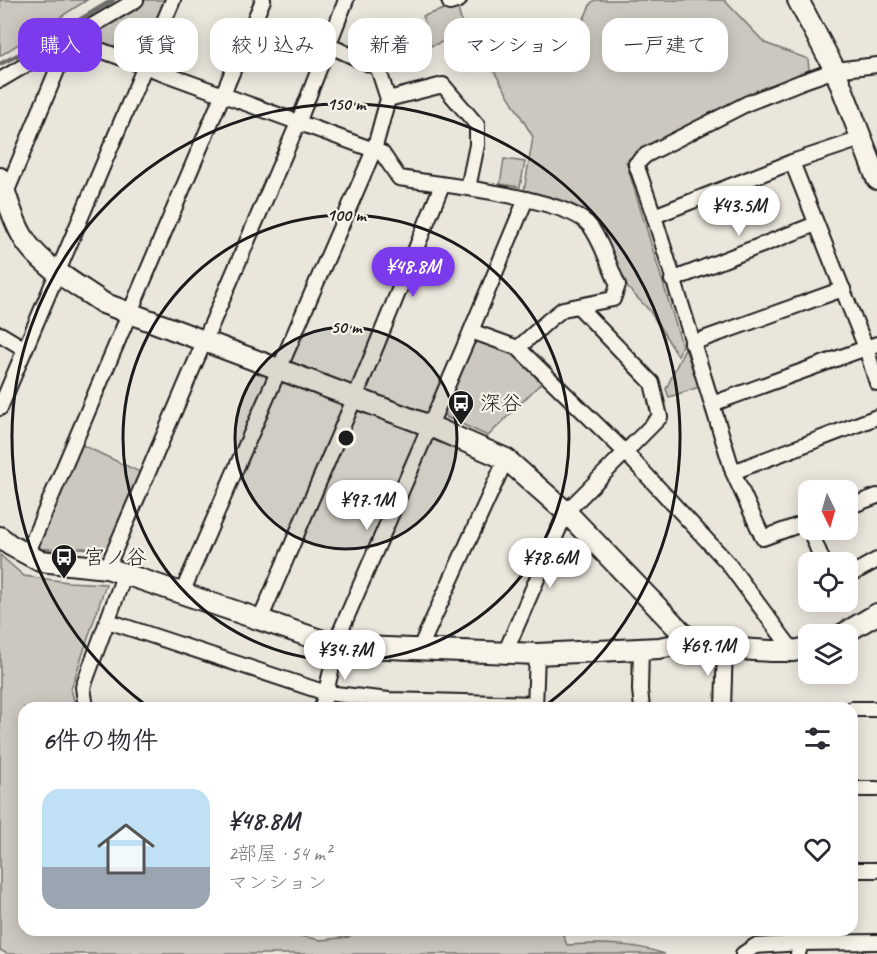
<!DOCTYPE html>
<html lang="ja">
<meta charset="utf-8">
<style>
body{margin:0;font-family:Caveat,"Klee One",sans-serif;background:#f2f2f3;color:#2b2b33;height:100vh;display:flex;flex-direction:column;font-size:22px;white-space:nowrap}
*{box-sizing:border-box;margin:0}
p{font-size:20px;color:#7c7c81}
.icon{flex:none;width:33px;height:33px;fill:none;stroke:currentColor;stroke-width:2;stroke-linecap:round;stroke-linejoin:round}
.map{position:relative;flex:1;overflow:hidden}
.side{position:absolute;left:18px;top:702px;width:840px;height:234px;display:flex;flex-direction:column;background:#fff;border-radius:18px;box-shadow:0 3px 15px #0003}
.side>*{flex:none}
.guide{position:absolute;left:18px;top:18px;width:842px;height:54px;display:flex;gap:12px}
.needle{width:39px;rotate:175deg}
.fabs{position:absolute;left:798px;top:480px;display:grid;gap:12px}
.fabs a{display:grid;place-items:center;width:60px;height:60px;border-radius:12px;background:#fff;box-shadow:0 3px 15px #0003;font-size:30px}
.price{position:absolute;translate:-50% -51px;padding:0 14px;border-radius:21px;background:#fff;color:#222;font-size:20px;line-height:39px;filter:drop-shadow(0 2px 3px #0008)}
.price::after{content:'';position:absolute;left:50%;top:36px;width:18px;height:14px;margin-left:-9px;background:inherit;clip-path:polygon(0 0,100% 0,50% 100%)}
.price.on{background:#7c3aed;color:#fff}
ul{padding:0;list-style:none}
li{display:flex;align-items:center;gap:18px;height:150px;padding:0 24px}
li+li{border-top:2px solid #e1e1e2}
li span{display:grid;place-items:center;flex:none;width:168px;height:120px;border-radius:18px;color:#555}
li>.icon{margin-inline-start:auto}
span .icon{width:72px;height:72px;fill:#fffc;stroke-width:1}
li b{font-size:26px}
h2{display:flex;justify-content:space-between;align-items:center;height:72px;padding:0 24px;font-size:26px}
.pill{padding:0 21px;border-radius:18px;background:#fff;box-shadow:0 3px 15px #0003;font-size:21px;line-height:54px}
.pill.on{background:#7c3aed;color:#fff}
.map>svg:first-child{display:block}
.green{fill:#ccc8c0;stroke:#74726e;stroke-width:1.5}
.lines{fill:none;stroke-linecap:round;stroke-linejoin:round}
.stream{stroke:#6d6c68;stroke-width:4.5}
.street-casing{stroke:#1c1c1c;stroke-width:18}
.secondary-casing{stroke:#1c1c1c;stroke-width:24}
.street{stroke:#f7f3e8;stroke-width:14}
.secondary{stroke:#f7f3e8;stroke-width:20}
.ring{fill:none;stroke:#1c1c1c;stroke-width:3}
.labels{text-anchor:middle;dominant-baseline:central;stroke-width:4.5;stroke-linejoin:round;paint-order:stroke}
.poi-label{font-size:21px;fill:#1c1c1c;stroke:#f7f3e8;text-anchor:start}
.centre{fill:#1c1c1c;stroke:#f7f3e8;stroke-width:3}
.ring-label{font-size:18px;text-anchor:middle;font-weight:bold;fill:#1c1c1c;stroke:#f7f3e8;stroke-width:4.5;stroke-linejoin:round;paint-order:stroke}
</style>
<div class="map">
<svg width="877" height="954" viewBox="0 0 877 954">
<rect width="100%" height="100%" fill="#eae6dc"/>
<filter id="ink" filterUnits="userSpaceOnUse"><feTurbulence type="fractalNoise" baseFrequency=".0167" numOctaves="2"/><feDisplacementMap in="SourceGraphic" scale="12" xChannelSelector="R" yChannelSelector="G"/><feConvolveMatrix kernelMatrix="1 2 1 2 8 2 1 2 1" color-interpolation-filters="sRGB"/></filter>
<g filter="url(#ink)">
<g class="green">
<polygon points="0,0 87,0 0,56"/>
<polygon points="146,0 167,0 142,62 81,38"/>
<polygon points="595,0 724,0 765,43 808,59 809,70 739,99 638,150 626,162 682,345 678,356 649,310 628,288 594,218 575,208 524,191 533,137 474,38 520,29 581,25 591,3"/>
<polygon points="457,5 465,35 430,46 423,16"/>
<polygon points="504,159 525,162 520,187 500,184"/>
<polygon points="479,341 515,354 541,383 488,436 446,417 444,406 471,346"/>
<polygon points="685,348 699,387 669,397 666,389"/>
<polygon points="80,444 142,473 108,549 96,554 85,548 42,549 36,544"/>
<path d="M0,555L24,576L68,582L106,584L71,689L76,708H24V930H269L321,940L349,937L354,930H561L567,945C601,943 633,943 665,954H7L0,950Z"/>
</g>
<g class="lines">
<polyline class="stream" points="0,64 34,47 113,0"/>
<g class="street-casing">
<g id="street">
<polyline points="449,0 450,3 459,0"/>
<polyline points="0,80 136,0"/>
<polyline points="388,99 443,85 477,125 477,145 468,188"/>
<polyline points="792,162 866,348 877,383"/>
<path d="M2,195L6,193L70,39L382,153L399,178C436,184 570,198 590,226C601,240 610,268 618,285L613,299L563,309L549,320L518,348L471,331L341,630L322,708"/>
<polyline points="654,216 792,162 861,139"/>
<polyline points="672,280 816,224"/>
<polyline points="471,331 526,199"/>
<polyline points="0,334 25,349"/>
<polyline points="692,343 843,289"/>
<polyline points="518,348 625,452 727,562 793,651"/>
<polyline points="712,404 877,344"/>
<polyline points="0,408 173,0"/>
<polyline points="733,472 877,417"/>
<polyline points="848,507 877,496"/>
<polyline points="808,525 807,522 763,538 733,472 654,216 636,164 646,155 748,103 801,82 835,70 877,65"/>
<polyline points="810,530 823,562"/>
<polyline points="27,554 263,0"/>
<polyline points="107,568 298,123 346,0"/>
<polyline points="848,576 877,560"/>
<polyline points="182,593 374,150 388,99 378,68 328,45"/>
<polyline points="260,620 361,383 442,185"/>
<polyline points="108,621 326,693 389,700 535,704"/>
<polyline points="641,649 640,690 642,708"/>
<polyline points="419,650 506,459"/>
<polyline points="505,653 566,512 660,417 652,383 579,307"/>
<polyline points="86,708 83,687 125,573"/>
<polyline points="535,708 537,654"/>
<polyline points="723,708 725,647"/>
<polyline points="852,709 877,709"/>
<polyline points="852,789 877,789"/>
<polyline points="852,870 877,870"/>
<polyline points="743,954 755,946 801,943"/>
<polyline points="798,954 801,943 877,942"/>
</g>
</g>
<g class="secondary-casing">
<g id="secondary">
<polyline points="798,0 835,70 877,179"/>
<path d="M0,178C7,197 12,218 22,235C36,263 78,285 103,303L430,426L506,459L566,512L691,642"/>
<polyline points="0,537 10,545 40,561 107,568 338,646 537,654 659,648 691,642 739,649 771,651 793,651 808,648"/>
<polyline points="843,634 877,614"/>
</g>
</g>
<use href="#street" class="street"/>
<use href="#secondary" class="secondary"/>
</g>
</g>
<circle cx="346" cy="438" r="111" fill="#1c1c1c" fill-opacity=".12"/>
<g class="ring">
<circle cx="346" cy="438" r="111"/>
<circle cx="346" cy="438" r="223"/>
<path d="M147 706A334 334 0 1 1 545 706"/>
</g>
<defs>
<g id="bus-pin" transform="scale(1.35)"><path d="M0 17L-7.5 6A9.5 9.5 0 1 1 7.5 6Z" fill="#1c1c1c" stroke="#f7f3e8"/><path d="M-5-6H5V4H4V6H2V4H-2V6H-4V4H-5ZM-3.5-4V0h7V-4ZM-3.5 1.2v1.5H-2V1.2ZM2 1.2v1.5H3.5V1.2Z" fill="#fff"/></g>
</defs>
<g fill-rule="evenodd">
<use href="#bus-pin" x="461" y="403"/>
<use href="#bus-pin" x="64" y="557"/>
</g>
<g class="labels">
<g class="poi-label">
<text x="480" y="403">深谷</text>
<text x="84" y="557">宮ノ谷</text>
</g>
</g>
<circle cx="346" cy="438" r="9" class="centre"/>
<g class="ring-label">
<text x="346" y="110">150 m</text>
<text x="346" y="221">100 m</text>
<text x="346" y="333">50 m</text>
</g>
</svg>
<div class="fabs">
<a><svg class="needle" viewBox="-14 -14 28 28"><path d="M0-13l5 13h-10z" fill="#e53935"/><path d="M0 13l5-13h-10z" fill="#7c7c81"/></svg></a>
<a><svg class="icon" aria-label="locate" viewBox="0 0 24 24"><circle cx="12" cy="12" r="6"/><path d="M12 2v4M12 18v4M2 12h4M18 12h4"/></svg></a>
<a><svg class="icon" aria-label="layers" viewBox="0 0 24 24"><path d="M12 4l9 5-9 5-9-5zM3 14l9 5 9-5"/></svg></a>
</div>
<b class="price" style="left:739px;top:237px">¥43.5M</b>
<b class="price on" style="left:413px;top:298px">¥48.8M</b>
<b class="price" style="left:367px;top:531px">¥97.1M</b>
<b class="price" style="left:550px;top:589px">¥78.6M</b>
<b class="price" style="left:708px;top:677px">¥69.1M</b>
<b class="price" style="left:345px;top:681px">¥34.7M</b>
<div class="guide">
<a class="pill on">購入</a>
<a class="pill">賃貸</a>
<a class="pill">絞り込み</a>
<a class="pill">新着</a>
<a class="pill">マンション</a>
<a class="pill">一戸建て</a>
</div>
<section class="side">
<h2>6件の物件<svg class="icon" aria-label="filters" viewBox="0 0 24 24"><path d="M4 7h16M4 17h16"/><circle cx="9" cy="7" r="2"/><circle cx="15" cy="17" r="2"/></svg></h2>
<ul>
<li><span style="background:linear-gradient(#bfe0f5 65%,#9aa5b1 0)"><svg class="icon" aria-label="home" viewBox="0 0 24 24"><path d="M3 11l9-7 9 7M6 9v11h12V9"/></svg></span><div><b>¥48.8M</b><p>2部屋 · 54 m²</p><p>マンション</p></div><svg class="icon" aria-label="heart" viewBox="0 0 24 24"><path d="M12 20l-8-8c-3-5 5-10 8-4 3-6 11-1 8 4z"/></svg></li>
</ul>
</section>
</div>
